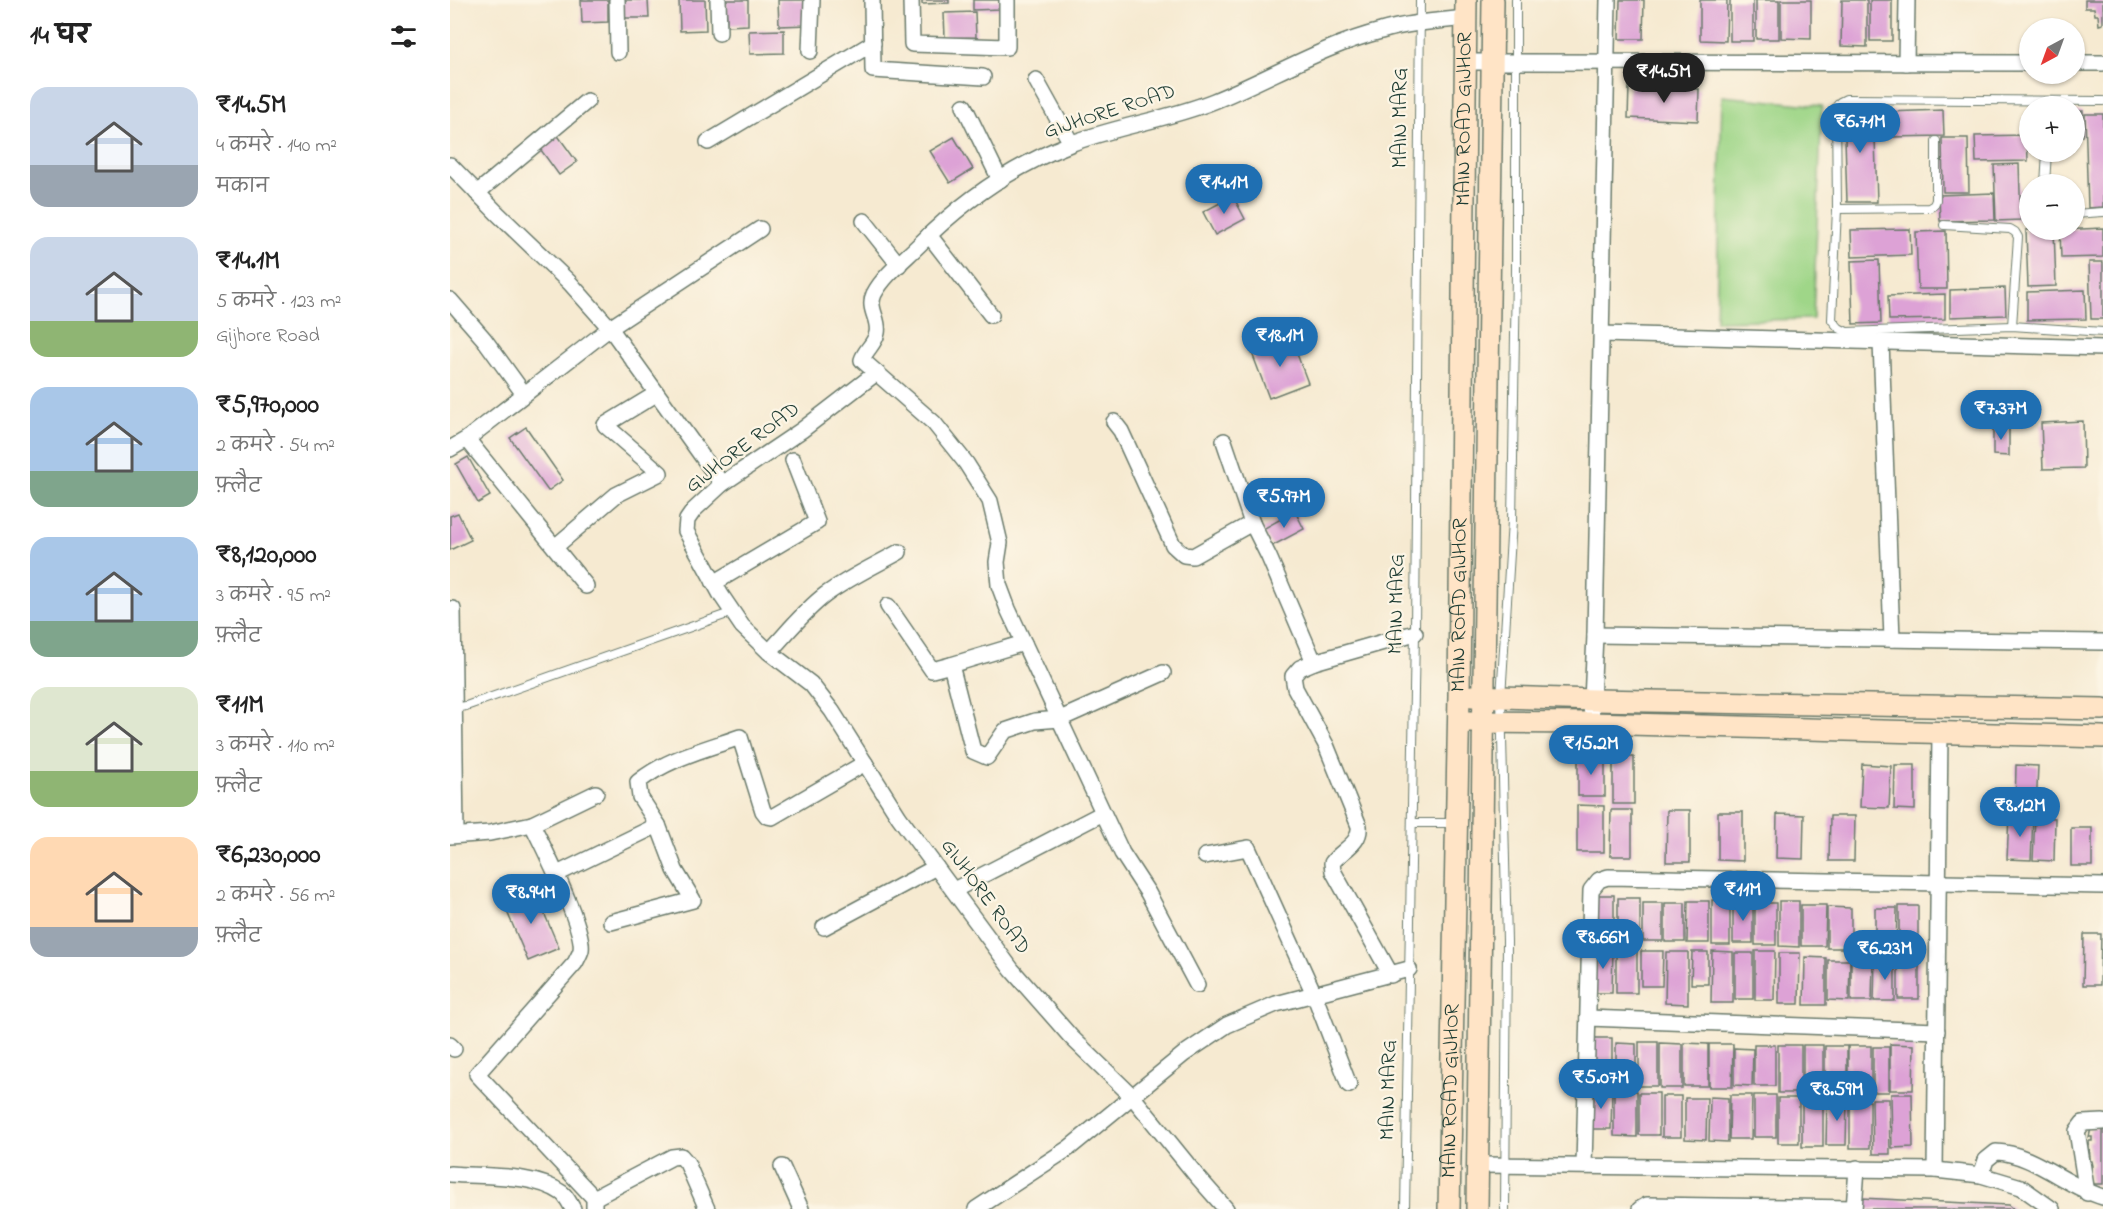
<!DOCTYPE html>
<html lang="hi">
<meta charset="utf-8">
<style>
body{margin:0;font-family:"Indie Flower","Playpen Sans Deva",sans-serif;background:#f6f6f6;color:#222;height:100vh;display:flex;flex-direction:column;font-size:22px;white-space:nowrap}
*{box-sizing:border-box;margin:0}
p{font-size:20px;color:#767676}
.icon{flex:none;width:33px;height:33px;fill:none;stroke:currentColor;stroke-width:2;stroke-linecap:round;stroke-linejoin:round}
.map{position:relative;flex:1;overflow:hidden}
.drawer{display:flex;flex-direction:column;background:#fff;width:450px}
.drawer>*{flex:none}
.needle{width:39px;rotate:221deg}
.buttons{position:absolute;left:1569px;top:18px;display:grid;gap:12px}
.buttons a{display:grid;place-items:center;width:66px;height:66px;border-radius:50%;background:#fff;box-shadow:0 2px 4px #0004;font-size:30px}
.price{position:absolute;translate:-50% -51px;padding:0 14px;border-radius:21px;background:#1f6fb2;color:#fff;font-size:20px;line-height:39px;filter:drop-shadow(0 2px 3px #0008)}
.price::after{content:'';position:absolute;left:50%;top:36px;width:18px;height:14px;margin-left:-9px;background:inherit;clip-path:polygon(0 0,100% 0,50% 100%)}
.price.on{background:#222;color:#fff}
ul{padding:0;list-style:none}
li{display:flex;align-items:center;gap:18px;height:150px;padding:0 30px}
li span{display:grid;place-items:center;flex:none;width:168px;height:120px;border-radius:18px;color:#555}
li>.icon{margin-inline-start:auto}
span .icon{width:72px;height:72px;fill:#fffc;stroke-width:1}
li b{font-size:26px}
h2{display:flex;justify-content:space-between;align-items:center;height:72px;padding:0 30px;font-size:26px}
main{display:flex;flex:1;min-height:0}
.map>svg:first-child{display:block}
.green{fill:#9fd688;stroke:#5f8a5e;stroke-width:1.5}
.building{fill:#dda2d6}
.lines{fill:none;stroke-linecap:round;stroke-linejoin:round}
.lane-casing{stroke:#6a7a6b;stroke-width:10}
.street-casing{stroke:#6a7a6b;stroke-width:18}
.secondary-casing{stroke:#6a7a6b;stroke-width:24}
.lane{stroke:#fff;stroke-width:8}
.street{stroke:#fff;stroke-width:15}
.secondary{stroke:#ffe4c6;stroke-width:21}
.labels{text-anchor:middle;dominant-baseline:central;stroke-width:4.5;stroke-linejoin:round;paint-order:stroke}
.street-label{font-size:21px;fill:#1f3d34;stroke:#fcf5e5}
</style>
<main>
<section class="drawer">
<h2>14 घर<svg class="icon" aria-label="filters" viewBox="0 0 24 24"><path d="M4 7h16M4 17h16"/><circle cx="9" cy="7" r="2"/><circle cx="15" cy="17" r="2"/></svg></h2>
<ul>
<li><span style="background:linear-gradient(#c9d6e8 65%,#9aa5b1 0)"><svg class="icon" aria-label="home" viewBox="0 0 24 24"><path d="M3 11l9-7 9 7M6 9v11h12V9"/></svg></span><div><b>₹14.5M</b><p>4 कमरे · 140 m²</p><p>मकान</p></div></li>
<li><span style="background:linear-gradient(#c9d6e8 70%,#8fb573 0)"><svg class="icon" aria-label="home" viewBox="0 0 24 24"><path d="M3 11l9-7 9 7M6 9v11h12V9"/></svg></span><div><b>₹14.1M</b><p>5 कमरे · 123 m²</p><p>Gijhore Road</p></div></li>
<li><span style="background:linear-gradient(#a9c7e8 70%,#7fa58c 0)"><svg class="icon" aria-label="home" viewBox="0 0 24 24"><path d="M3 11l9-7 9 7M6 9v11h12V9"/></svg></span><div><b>₹5,970,000</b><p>2 कमरे · 54 m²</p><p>फ़्लैट</p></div></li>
<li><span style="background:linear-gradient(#a9c7e8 70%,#7fa58c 0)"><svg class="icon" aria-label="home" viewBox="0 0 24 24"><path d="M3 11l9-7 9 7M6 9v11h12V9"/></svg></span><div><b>₹8,120,000</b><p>3 कमरे · 95 m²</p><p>फ़्लैट</p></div></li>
<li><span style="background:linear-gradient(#dfe7d0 70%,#8fb573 0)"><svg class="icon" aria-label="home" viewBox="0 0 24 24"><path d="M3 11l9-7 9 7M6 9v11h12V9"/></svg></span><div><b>₹11M</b><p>3 कमरे · 110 m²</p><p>फ़्लैट</p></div></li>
<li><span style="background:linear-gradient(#ffd9b3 75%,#9aa5b1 0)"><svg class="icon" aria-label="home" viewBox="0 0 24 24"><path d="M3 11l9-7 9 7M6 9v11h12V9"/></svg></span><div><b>₹6,230,000</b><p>2 कमरे · 56 m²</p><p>फ़्लैट</p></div></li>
</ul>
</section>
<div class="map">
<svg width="1653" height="1209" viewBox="0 0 1653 1209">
<rect width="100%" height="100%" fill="#fcf5e5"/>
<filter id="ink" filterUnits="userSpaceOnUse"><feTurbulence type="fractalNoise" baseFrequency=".0167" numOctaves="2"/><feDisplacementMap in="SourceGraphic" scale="12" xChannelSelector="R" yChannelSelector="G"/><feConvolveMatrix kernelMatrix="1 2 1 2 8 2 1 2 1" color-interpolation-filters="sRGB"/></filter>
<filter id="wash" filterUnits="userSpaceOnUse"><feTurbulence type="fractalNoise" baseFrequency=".008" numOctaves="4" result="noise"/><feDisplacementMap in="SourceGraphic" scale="24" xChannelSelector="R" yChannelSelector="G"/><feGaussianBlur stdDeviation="1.35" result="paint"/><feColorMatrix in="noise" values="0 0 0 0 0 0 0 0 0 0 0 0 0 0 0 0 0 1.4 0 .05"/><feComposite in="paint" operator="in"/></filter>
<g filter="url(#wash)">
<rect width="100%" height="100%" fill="#f6ead1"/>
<polygon class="green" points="1272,96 1372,106 1363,319 1266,321"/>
<g id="blocks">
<g class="building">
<polygon points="131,0 158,0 158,22 132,23"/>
<polygon points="171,0 198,0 199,18 171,18"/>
<polygon points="229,0 255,0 256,30 230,31"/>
<polygon points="276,0 298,0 298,25 277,26"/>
<polygon points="328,0 358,0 359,25 329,26"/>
<polygon points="472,0 499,0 499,3 472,4"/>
<polygon points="523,0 550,0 550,9 523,10"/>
<polygon points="1170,0 1194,0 1193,39 1169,39"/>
<polygon points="1250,0 1277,0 1276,41 1250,40"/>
<rect x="1280" y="0" width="23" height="41"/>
<rect x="1306" y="0" width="23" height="39"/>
<polygon points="1331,0 1361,0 1361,39 1331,38"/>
<polygon points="1392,0 1417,0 1417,47 1391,46"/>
<rect x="1420" y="0" width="22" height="41"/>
<polygon points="1635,0 1653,0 1653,24 1649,25 1648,15 1645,15 1644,8 1635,8"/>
<polygon points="525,12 526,37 495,38 494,13"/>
<polygon points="334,30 334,53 300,54 299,31"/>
<polygon points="1179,86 1249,89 1248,121 1178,118"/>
<polygon points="1394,106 1424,106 1427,202 1397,202"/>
<polygon points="1493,110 1494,136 1438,137 1437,112"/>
<rect x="1624" y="111" width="9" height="25"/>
<polygon points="1635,114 1653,114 1653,207 1638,208"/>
<polygon points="106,133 127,162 109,175 88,146"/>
<polygon points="1577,135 1578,161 1526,162 1525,136"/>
<polygon points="504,137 523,169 500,183 480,151"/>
<polygon points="1492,138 1518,138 1519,192 1493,192"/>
<polygon points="1569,164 1571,220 1546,221 1544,165"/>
<polygon points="1544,193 1545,220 1490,221 1489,195"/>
<polygon points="783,196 795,219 765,235 753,212"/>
<polygon points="1653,228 1653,257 1611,258 1610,230"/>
<polygon points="1460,229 1461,255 1402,257 1401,230"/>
<polygon points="1576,230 1604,230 1606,286 1578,287"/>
<polygon points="1496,231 1497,289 1468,289 1466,232"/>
<polygon points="1429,260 1431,323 1403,324 1401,261"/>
<polygon points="1639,262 1653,262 1653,319 1641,319"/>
<polygon points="1555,288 1556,315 1500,317 1500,290"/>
<polygon points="1635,290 1636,319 1577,320 1577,292"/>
<polygon points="1495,294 1495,319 1439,320 1438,296"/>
<polygon points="841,338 858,383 819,398 802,353"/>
<polygon points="1633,421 1634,468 1593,469 1591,423"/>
<polygon points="76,427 113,480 98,491 60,438"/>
<polygon points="1543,427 1559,427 1559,456 1543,455"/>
<polygon points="18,457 40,496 28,503 6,464"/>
<polygon points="845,511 854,529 822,546 813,529"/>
<polygon points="8,513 21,540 0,550 0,516"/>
<polygon points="1128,755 1155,756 1155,796 1128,796"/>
<rect x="1163" y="757" width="21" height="47"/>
<polygon points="1412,764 1441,766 1439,808 1410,807"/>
<polygon points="1445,765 1465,765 1465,810 1444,809"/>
<polygon points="1566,765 1588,766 1586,810 1565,809"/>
<polygon points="1127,805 1154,806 1154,852 1127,852"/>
<polygon points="1161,810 1182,810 1182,856 1160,856"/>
<polygon points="1217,810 1240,810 1240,862 1216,862"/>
<polygon points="1268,812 1293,812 1293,861 1268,860"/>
<polygon points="1327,814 1354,815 1353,859 1326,858"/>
<polygon points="1559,815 1583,816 1581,860 1557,859"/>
<polygon points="1380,816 1405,816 1404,861 1379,861"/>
<polygon points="1585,817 1605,818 1604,861 1583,860"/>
<rect x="1621" y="828" width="21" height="38"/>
<polygon points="84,889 109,948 78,961 53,902"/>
<rect x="1144" y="895" width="20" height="47"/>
<rect x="1168" y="898" width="22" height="42"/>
<rect x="1262" y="900" width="18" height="45"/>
<polygon points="1238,901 1259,901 1259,943 1237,943"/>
<rect x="1283" y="901" width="20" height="42"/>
<polygon points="1329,901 1349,901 1349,947 1329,946"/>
<rect x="1193" y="903" width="20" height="38"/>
<rect x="1215" y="903" width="20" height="39"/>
<rect x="1305" y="903" width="21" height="42"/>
<polygon points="1351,905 1376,905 1375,946 1351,946"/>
<rect x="1449" y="906" width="19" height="44"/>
<polygon points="1377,907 1401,908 1401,948 1377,948"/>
<polygon points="1425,908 1447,908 1446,951 1425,951"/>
<polygon points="1634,934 1651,934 1650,985 1633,985"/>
<polygon points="1144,947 1163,947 1162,993 1144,993"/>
<rect x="1166" y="949" width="21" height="44"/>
<polygon points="1191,951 1213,951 1212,986 1191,986"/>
<polygon points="1262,951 1283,952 1283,1003 1261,1003"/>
<polygon points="1305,951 1325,951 1324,1000 1305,1000"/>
<polygon points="1216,952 1238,952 1238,1004 1215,1003"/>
<polygon points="1242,952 1258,952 1258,984 1241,984"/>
<rect x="1285" y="953" width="18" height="46"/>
<polygon points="1329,953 1350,953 1349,1004 1329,1004"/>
<polygon points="1355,957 1376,958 1376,1005 1354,1005"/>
<polygon points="1401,959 1423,960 1422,1001 1401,1001"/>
<polygon points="1378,960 1400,960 1399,1001 1378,1000"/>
<polygon points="1425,960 1445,960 1445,1001 1424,1001"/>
<rect x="1448" y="960" width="21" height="39"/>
<rect x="1139" y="1038" width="23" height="49"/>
<rect x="1189" y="1042" width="19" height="44"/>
<polygon points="1166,1043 1186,1044 1186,1086 1166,1086"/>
<polygon points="1210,1043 1232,1044 1232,1088 1210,1088"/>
<polygon points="1234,1043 1258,1044 1258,1086 1234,1086"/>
<polygon points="1259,1044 1283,1044 1282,1087 1259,1087"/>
<polygon points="1440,1044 1464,1045 1463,1090 1440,1090"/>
<rect x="1304" y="1045" width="21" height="41"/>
<rect x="1328" y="1045" width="23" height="48"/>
<rect x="1353" y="1045" width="20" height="46"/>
<rect x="1375" y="1046" width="22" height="46"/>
<rect x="1398" y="1046" width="23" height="47"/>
<rect x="1423" y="1047" width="16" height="45"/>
<polygon points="1284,1048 1303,1049 1302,1086 1284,1085"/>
<polygon points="1141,1090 1162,1091 1161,1129 1141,1129"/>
<polygon points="1164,1090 1187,1091 1187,1137 1164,1136"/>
<rect x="1189" y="1093" width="20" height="42"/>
<polygon points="1441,1094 1462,1094 1463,1147 1442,1148"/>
<polygon points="1280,1095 1302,1095 1301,1139 1279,1139"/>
<rect x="1304" y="1095" width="22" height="42"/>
<rect x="1212" y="1096" width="19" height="41"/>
<polygon points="1260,1097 1278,1098 1278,1142 1259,1141"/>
<polygon points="1235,1098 1257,1098 1256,1140 1235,1139"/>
<rect x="1328" y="1098" width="21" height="45"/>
<polygon points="1377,1099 1397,1099 1396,1145 1376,1145"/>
<polygon points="1422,1099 1439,1099 1440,1154 1423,1154"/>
<rect x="1352" y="1100" width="21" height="47"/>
<rect x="1400" y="1101" width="20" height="47"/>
<polygon points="1653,1126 1653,1184 1640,1184 1640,1166 1643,1166 1642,1161 1640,1161 1639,1141 1642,1141 1642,1137 1639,1137 1641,1128"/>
<polygon points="1410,1198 1559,1205 1564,1209 1410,1209"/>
</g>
</g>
</g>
<g filter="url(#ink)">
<use href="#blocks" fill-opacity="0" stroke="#6a7a6b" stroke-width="1.5"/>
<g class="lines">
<g class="lane-casing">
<g id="lane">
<polyline points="1653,101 1396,99 1390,102 1386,107 1387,209 1382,320 1389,328 1397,332 1562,326 1653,332"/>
<polyline points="1595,184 1597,152"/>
<polyline points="1387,209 1479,208 1484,205 1486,200 1486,141"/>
<polyline points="1624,214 1653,212"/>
<polyline points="1494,225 1560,229 1565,232 1568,237 1562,326"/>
<polyline points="4,708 16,706 283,612"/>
<polyline points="962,823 1004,823"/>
<polyline points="955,1209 965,633 970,0"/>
<polyline points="1055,1209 1057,941 1051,697 1062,521 1066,272 1066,0"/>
</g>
</g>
<g class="street-casing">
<g id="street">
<polyline points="167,0 168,52"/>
<polyline points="268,0 269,33"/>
<polyline points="422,0 423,70 533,77"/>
<polyline points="461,0 462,44 557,47 557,0"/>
<polyline points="360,51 362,0"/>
<polyline points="1014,62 1580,63"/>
<polyline points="1456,63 1457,0"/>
<polyline points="1624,63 1653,63"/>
<polyline points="586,80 621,143"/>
<polyline points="514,106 550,180"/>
<polyline points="258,142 423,43"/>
<polyline points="0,165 47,213 120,283 160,328 272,484"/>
<polyline points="27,193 137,101"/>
<polyline points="414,221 449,265"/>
<polyline points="479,235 541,315"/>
<polyline points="0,300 34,339 74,394"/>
<polyline points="1152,334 1653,348"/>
<polyline points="1431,342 1442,639"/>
<polyline points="426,373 352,430 272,484 244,510 237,520 236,531 271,595 292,626 319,652 361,684 382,711 449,817 562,970 621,1037 682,1096 746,1175 776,1209"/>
<polyline points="664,422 671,431 723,545 734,555 743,556 802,523"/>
<polyline points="17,439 136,586"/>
<path d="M774,441L802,523L819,557L864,662L850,668L843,676L845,688L876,745L909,826C911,844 891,850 882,863L883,871L941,975"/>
<polyline points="0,449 17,439 160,328 310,229"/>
<polyline points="105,547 166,495 210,473 155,425 206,394"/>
<polyline points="264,583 367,522 343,460"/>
<polyline points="438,606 482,670 501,665 523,751 537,757 555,731 585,721 610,719 713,673"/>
<polyline points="0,609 3,609 6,835"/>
<polyline points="1145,635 1653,642"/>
<path d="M319,652C337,633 354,611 375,595C398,578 424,566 449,552"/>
<polyline points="864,662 965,633"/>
<polyline points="501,665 574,643"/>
<polyline points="1141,723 1145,635 1158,0"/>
<polyline points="82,824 146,793"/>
<path d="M208,825L190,797L188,782C218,758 254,750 290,737L313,811L317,816L322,817L415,763"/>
<path d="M0,836L40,833L82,824C93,847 135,928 131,950C130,954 127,959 125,963L27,1074L144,1198V1209"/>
<polyline points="755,856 798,848 864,994 899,1085"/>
<polyline points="107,874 208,825 225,870 243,900 161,922"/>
<polyline points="504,890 653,813"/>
<polyline points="374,927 486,867"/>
<path d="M747,985L698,893L672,853L558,609L549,585L547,562L550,543L540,501L516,463L484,423L412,360C415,350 425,344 427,333C430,319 417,309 424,294C434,275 455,259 470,244C513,201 563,166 620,144C666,126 717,120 764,101C819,79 872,46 931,31C958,23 987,21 1016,18"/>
<polyline points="1138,1018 1487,1031"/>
<polyline points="0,1045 4,1049"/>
<polyline points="1028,1165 1485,1170 1531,1175 1571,1187 1602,1209"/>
<polyline points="1134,1166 1141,890 1149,880 1158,877 1653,886"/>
<polyline points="332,1167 351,1209"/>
<polyline points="1485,1170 1490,733"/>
<path d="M0,1174C34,1177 84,1173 112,1193C117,1197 120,1204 123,1209"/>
<path d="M1531,1175L1536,1160L1546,1152C1583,1153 1617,1187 1653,1197"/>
<polyline points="1637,1193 1627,1131 1633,1123 1653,1122"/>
<polyline points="144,1198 222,1157 231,1156 237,1163 257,1209"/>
<polyline points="526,1209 619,1148 734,1054 777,1025 826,1004 959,969"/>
<polyline points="1190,1209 1197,1205 1404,1208"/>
<polyline points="1404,1209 1407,1168"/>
</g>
</g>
<g class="secondary-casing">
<g id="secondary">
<polyline points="1022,696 1144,700 1653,709"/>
<polyline points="1018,722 1141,723 1653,737"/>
<path id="s1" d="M999,1209L1009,695L1016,0"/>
<polyline points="1027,1209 1043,0"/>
</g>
</g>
<use href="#lane" class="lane"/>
<use href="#street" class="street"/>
<use href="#secondary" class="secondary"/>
</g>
</g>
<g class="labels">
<g class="street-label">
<text transform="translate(660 112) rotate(-18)">GIJHORE ROAD</text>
<text transform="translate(951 118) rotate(-90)">MAIN MARG</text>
<text stroke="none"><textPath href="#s1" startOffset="1090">MAIN ROAD GIJHOR</textPath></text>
<text transform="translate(293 448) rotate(-37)">GIJHORE ROAD</text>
<text transform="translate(947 604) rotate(-89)">MAIN MARG</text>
<text stroke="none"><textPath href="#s1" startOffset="604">MAIN ROAD GIJHOR</textPath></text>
<text transform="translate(535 897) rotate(54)">GIJHORE ROAD</text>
<text transform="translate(939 1090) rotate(-89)">MAIN MARG</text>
<text stroke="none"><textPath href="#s1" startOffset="118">MAIN ROAD GIJHOR</textPath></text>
</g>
</g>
</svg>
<div class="buttons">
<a><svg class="needle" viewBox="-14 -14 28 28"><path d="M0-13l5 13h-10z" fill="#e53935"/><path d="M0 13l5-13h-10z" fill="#767676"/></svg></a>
<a>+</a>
<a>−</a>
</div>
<b class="price on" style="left:1214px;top:104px">₹14.5M</b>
<b class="price" style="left:1410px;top:154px">₹6.71M</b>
<b class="price" style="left:774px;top:215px">₹14.1M</b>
<b class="price" style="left:830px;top:368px">₹18.1M</b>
<b class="price" style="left:1551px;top:441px">₹7.37M</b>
<b class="price" style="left:834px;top:529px">₹5.97M</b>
<b class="price" style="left:1141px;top:776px">₹15.2M</b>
<b class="price" style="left:1570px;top:838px">₹8.12M</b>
<b class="price" style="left:1293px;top:922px">₹11M</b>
<b class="price" style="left:81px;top:925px">₹8.94M</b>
<b class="price" style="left:1153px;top:970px">₹8.66M</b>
<b class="price" style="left:1435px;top:981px">₹6.23M</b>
<b class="price" style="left:1151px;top:1110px">₹5.07M</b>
<b class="price" style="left:1387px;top:1122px">₹8.59M</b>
</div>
</main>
